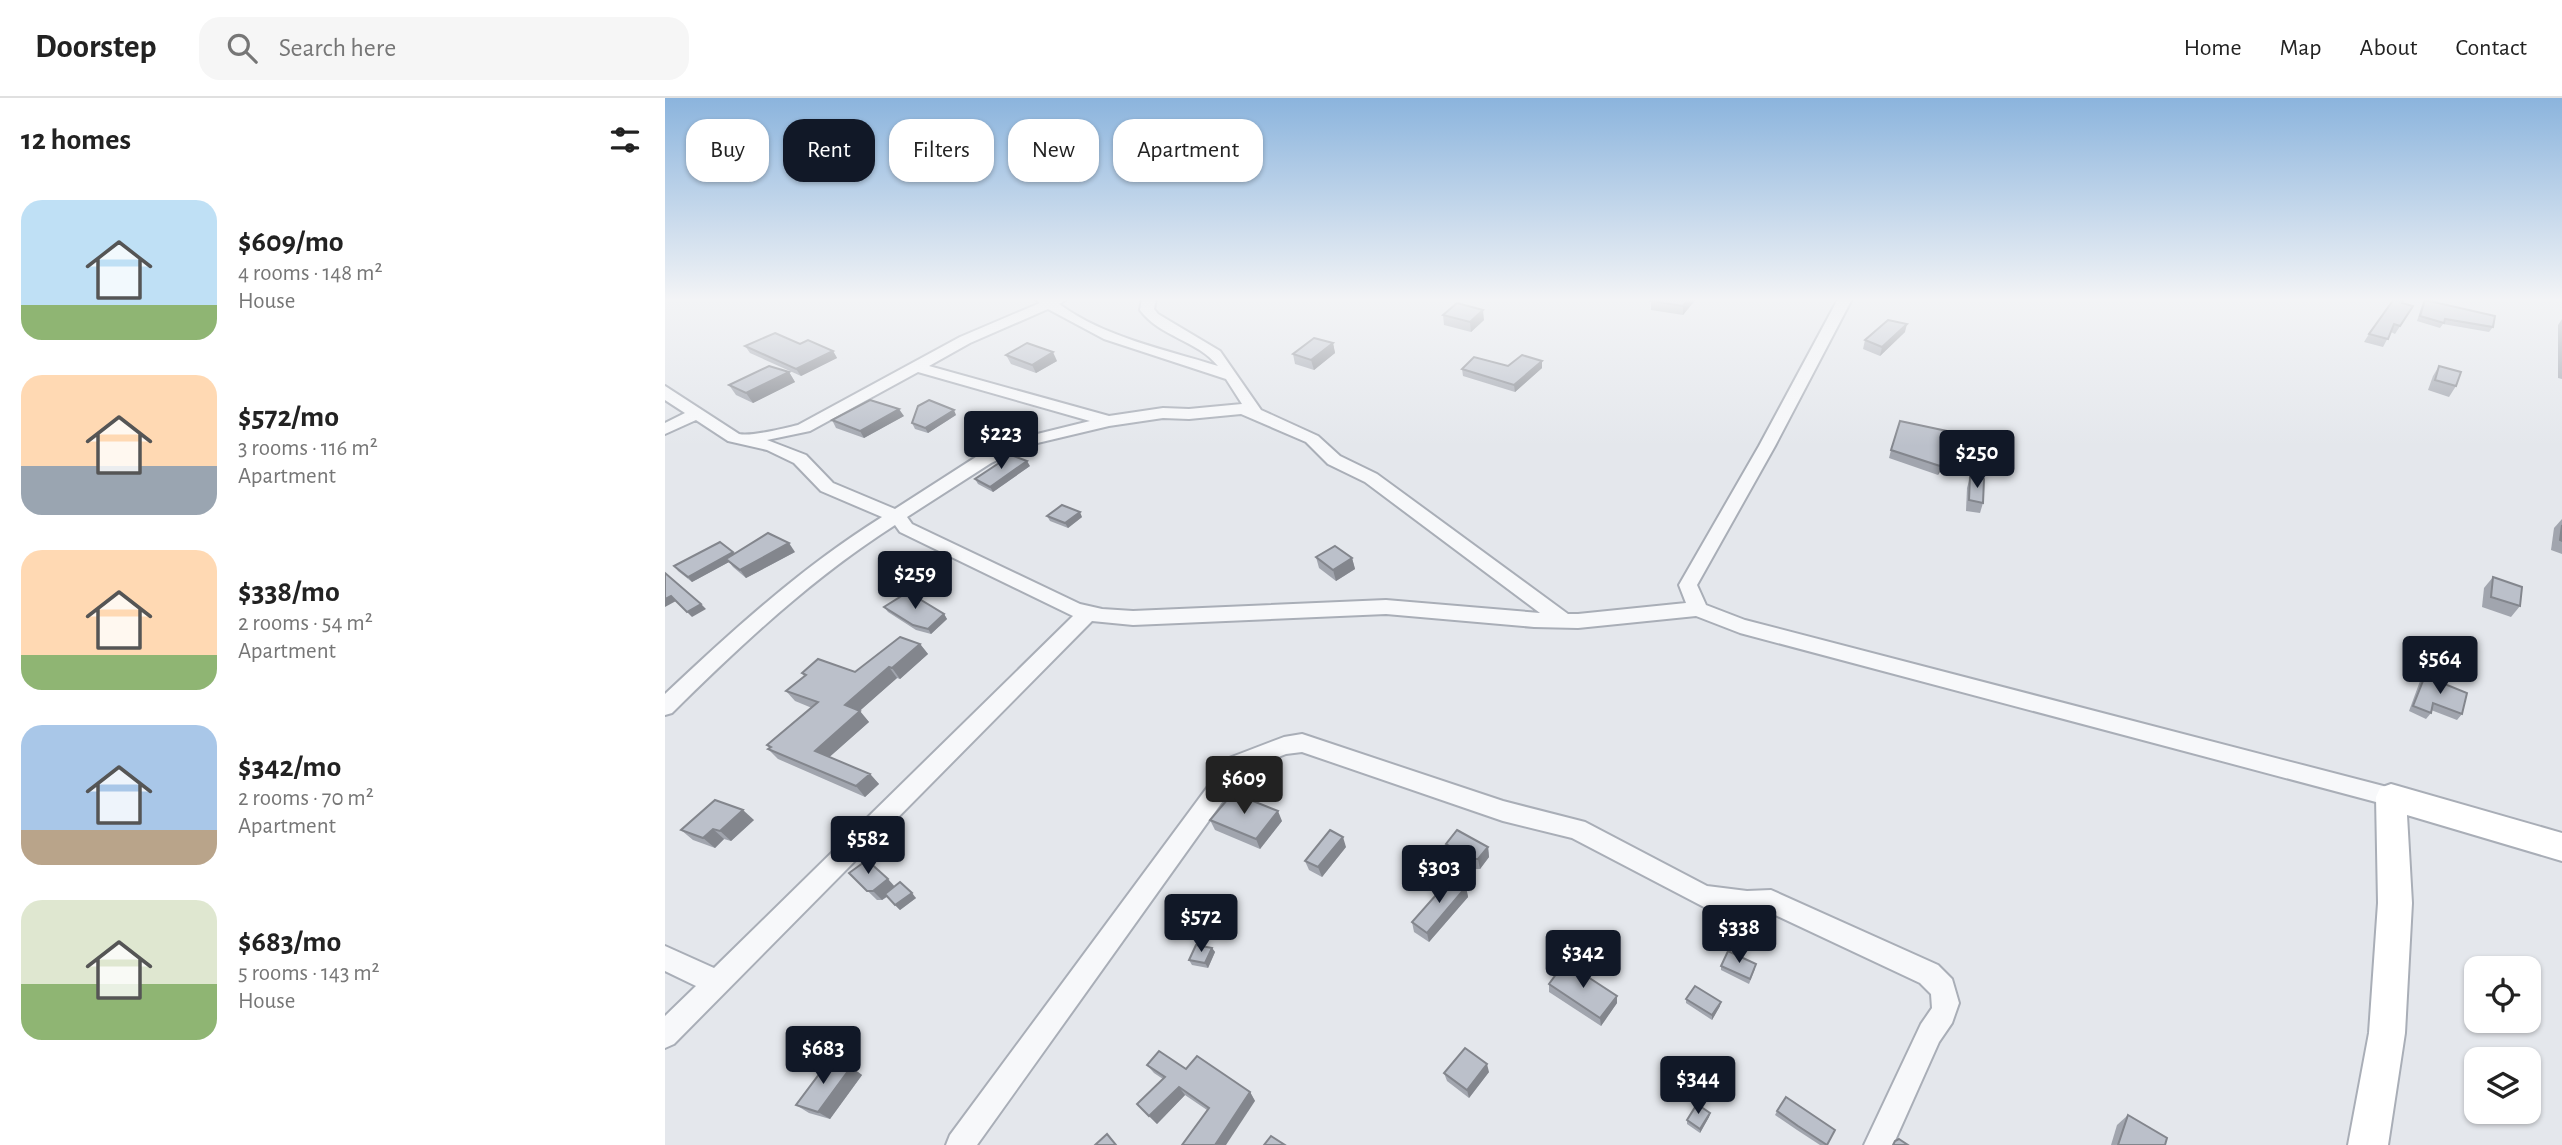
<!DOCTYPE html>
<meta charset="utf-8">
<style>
body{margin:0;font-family:"Alegreya Sans",sans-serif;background:#f6f6f6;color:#222;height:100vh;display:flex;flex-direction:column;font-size:26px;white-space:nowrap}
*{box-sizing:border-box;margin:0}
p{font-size:23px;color:#767676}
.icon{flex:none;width:38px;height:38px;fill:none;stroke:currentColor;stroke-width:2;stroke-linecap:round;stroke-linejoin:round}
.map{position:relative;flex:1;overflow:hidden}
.details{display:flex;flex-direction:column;background:#fff;width:665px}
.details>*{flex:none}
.top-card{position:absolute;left:21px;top:21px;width:665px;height:63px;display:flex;gap:14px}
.tools{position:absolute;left:1799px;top:858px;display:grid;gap:14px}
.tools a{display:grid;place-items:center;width:77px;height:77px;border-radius:14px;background:#fff;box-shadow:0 2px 5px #0004;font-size:35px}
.price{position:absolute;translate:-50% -60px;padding:0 16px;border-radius:7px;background:#111827;color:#fff;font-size:23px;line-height:46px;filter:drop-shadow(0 2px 4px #0008)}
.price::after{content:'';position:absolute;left:50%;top:42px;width:21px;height:16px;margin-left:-10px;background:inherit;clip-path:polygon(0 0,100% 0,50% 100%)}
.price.on{background:#222;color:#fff}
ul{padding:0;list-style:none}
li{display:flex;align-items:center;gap:21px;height:175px;padding:0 21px}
li span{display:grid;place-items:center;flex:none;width:196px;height:140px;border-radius:21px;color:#555}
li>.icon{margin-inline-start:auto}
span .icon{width:84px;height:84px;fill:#fffc;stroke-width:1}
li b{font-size:30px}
h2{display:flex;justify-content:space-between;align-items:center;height:84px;padding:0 21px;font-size:30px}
.pill{padding:0 24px;border-radius:21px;background:#fff;box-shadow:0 2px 5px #0004;font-size:24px;line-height:63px}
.pill.on{background:#111827;color:#fff}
header{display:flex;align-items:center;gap:42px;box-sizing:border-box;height:98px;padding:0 35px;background:#fff;border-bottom:2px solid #e0e0e0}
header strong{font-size:33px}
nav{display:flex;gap:38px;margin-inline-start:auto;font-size:24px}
.search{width:490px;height:63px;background:#f6f6f6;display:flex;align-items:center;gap:18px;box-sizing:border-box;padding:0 24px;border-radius:21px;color:#767676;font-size:26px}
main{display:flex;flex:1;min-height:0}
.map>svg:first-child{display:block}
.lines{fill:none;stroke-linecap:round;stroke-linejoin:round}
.street-casing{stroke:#a9aeb7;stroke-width:4}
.secondary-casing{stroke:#a9aeb7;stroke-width:4}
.street{fill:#f7f8fa;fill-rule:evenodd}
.secondary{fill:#fff;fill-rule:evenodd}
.wall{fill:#a1a5ae}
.shaded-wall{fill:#83868d}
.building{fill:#bbc0ca;stroke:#83868d;stroke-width:2}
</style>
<header>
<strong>Doorstep</strong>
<div class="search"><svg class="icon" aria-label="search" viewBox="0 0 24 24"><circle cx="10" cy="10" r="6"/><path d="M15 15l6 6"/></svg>Search here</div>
<nav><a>Home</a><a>Map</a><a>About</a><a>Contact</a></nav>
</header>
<main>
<section class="details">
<h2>12 homes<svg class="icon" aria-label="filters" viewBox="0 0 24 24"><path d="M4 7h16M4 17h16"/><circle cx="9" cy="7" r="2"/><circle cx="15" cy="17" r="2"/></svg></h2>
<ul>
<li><span style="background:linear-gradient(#bfe0f5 75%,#8fb573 0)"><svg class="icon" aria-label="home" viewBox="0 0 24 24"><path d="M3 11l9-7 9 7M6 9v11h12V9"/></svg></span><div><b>$609/mo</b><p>4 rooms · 148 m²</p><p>House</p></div></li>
<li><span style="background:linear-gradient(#ffd9b3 65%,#9aa5b1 0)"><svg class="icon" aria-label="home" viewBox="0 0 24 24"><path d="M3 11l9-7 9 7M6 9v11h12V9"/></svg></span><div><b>$572/mo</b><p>3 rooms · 116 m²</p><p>Apartment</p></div></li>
<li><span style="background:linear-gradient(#ffd9b3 75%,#8fb573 0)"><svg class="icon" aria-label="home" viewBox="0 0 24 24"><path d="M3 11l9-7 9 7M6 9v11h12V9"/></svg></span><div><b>$338/mo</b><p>2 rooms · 54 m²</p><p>Apartment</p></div></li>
<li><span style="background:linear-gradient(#a9c7e8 75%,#b9a48a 0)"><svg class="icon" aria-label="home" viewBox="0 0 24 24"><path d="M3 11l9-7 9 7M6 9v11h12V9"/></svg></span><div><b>$342/mo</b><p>2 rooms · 70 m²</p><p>Apartment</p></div></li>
<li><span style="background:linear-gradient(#dfe7d0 60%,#8fb573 0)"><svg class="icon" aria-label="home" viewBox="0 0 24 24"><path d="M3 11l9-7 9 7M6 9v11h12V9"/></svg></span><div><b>$683/mo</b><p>5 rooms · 143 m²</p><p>House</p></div></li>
</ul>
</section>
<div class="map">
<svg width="1897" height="1047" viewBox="0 0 1897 1047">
<rect width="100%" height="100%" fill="#e4e7ec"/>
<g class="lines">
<g class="street-casing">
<g id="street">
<path d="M371,201H402L394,206C441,240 499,251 553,268C532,242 495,239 475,212L477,201H491L489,211L493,216L555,253L596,312L653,338L675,358L712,376L903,516H913L1021,505L1014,487L1094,348L1173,201H1187L1110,348L1032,487L1041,507L1080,522L1726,690L1734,692L1737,699L1734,706L1726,708L1075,535L1031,518L913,530L869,529L721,516L468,527L427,523L9,946L0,950V918L31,888L0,873V848L49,870L408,518L235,434L230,427C147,480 77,546 7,615L0,617V596C68,532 137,469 217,419L156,393L129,365L102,352L63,343L31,322L0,336V325L20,315L0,302V288L74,336C86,339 120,330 133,327L295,239L375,205ZM383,211L439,241L561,281L577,306L524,311L498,310L444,318L264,268L305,245ZM253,274L425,323L352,341L314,357L230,411L168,385L141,357L102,342L145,333ZM576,316L641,344L663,366L700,384L875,515L721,502L468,513L437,511L415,506L247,426L242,419L326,365L364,347L444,328L498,320L524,321Z"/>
<polygon points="637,636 838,703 920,724 1042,788 1082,793 1106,792 1273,867 1287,881 1294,905 1287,925 1274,944 1228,1047 1199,1047 1256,926 1267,910 1266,896 1255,885 1104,814 1082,815 1039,809 907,740 838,723 637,654 621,656 580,672 312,1047 281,1047 285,1037 564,660 619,639"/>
</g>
</g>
<g class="secondary-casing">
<polygon id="secondary" points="1726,686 1897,735 1897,763 1742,717 1747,805 1740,935 1723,1047 1683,1047 1704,935 1713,805 1711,699 1715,690"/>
</g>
<use href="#street" class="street"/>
<use href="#secondary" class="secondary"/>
</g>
<g class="wall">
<polygon points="1031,201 1018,217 986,212 986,203"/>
<polygon points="1760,202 1828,229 1824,234 1778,226 1775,230 1752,223 1757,207"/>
<polygon points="1737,205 1748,208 1730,236 1726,234 1718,249 1699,244 1704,236"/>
<polygon points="778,217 819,222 806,234 779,227"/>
<polygon points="1897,221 1897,281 1893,280 1893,227"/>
<polygon points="1240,234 1215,258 1198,251 1200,242"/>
<polygon points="668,245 670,255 649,272 630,266 628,256"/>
<polygon points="135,246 168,253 172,260 136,278 85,255 80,248"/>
<polygon points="341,257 392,263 371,275 346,266"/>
<polygon points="843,268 877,270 850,294 798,278 797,271"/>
<polygon points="1774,268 1791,288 1784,299 1763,292 1768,278"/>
<polygon points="124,274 130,284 88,305 71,297 64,287"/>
<polygon points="291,317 263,335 250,331 247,325"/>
<polygon points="239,318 199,340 171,330 167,322"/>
<polygon points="1296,336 1293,344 1273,377 1224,360 1226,352"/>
<polygon points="365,368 328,394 313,386 310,381"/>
<polygon points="1305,379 1318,405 1315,415 1301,413 1302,390"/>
<polygon points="382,418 417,419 403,430 385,423"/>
<polygon points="1897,421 1897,456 1886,452 1889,430"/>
<polygon points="130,454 81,480 68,469 64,464 27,484 13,473 9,468"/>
<polygon points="651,459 687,460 690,471 671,483 654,470"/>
<polygon points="1828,479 1855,508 1846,519 1817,509 1819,490"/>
<polygon points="219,509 279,516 282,521 266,536 251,532 223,514"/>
<polygon points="255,546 263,556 235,581 232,580 194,613 204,624 164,659 205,676 214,686 200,699 113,661 103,651 104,649 102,647 147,610 130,603 121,593 139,578 137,575 190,574"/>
<polygon points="1760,578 1797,616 1792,622 1766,612 1766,615 1761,621 1744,613 1755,583"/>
<polygon points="89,722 66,743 59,741 50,750 28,742 16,732"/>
<polygon points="545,722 617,723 595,751 550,732"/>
<polygon points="781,746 823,749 824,759 815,771 810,771 783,756"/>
<polygon points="681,749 657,779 644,772 640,763"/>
<polygon points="184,775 230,789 251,800 235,812 222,799 217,802 212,802"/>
<polygon points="801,789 803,799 764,844 749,834 747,824"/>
<polygon points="547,850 550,854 543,870 527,867 524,862"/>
<polygon points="1056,868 1090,871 1084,886 1056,872"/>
<polygon points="884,886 952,905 936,928 884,894"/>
<polygon points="1021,901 1055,908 1047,922 1021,905"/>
<polygon points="482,967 521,971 585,994 590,1003 542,1012 520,997 492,1026 472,1006 498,981 489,975"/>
<polygon points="186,969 197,977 165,1021 144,1015 131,1007"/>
<polygon points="824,974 804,1000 782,983 779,975"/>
<polygon points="1112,1013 1163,1047 1155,1047 1132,1032 1110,1017"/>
<polygon points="1045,1015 1044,1019 1035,1035 1022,1026 1022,1022"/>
<polygon points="1463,1017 1500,1047 1446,1047 1452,1027"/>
</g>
<g class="shaded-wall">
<polygon points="1024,201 1031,201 1018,217 1018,208"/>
<polygon points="818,212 819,222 806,234 805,224"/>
<polygon points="1242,226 1240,234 1215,258 1217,249"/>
<polygon points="668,245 670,255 649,272 646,262"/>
<polygon points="168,253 172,260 136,278 131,271"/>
<polygon points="388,254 392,263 371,275 367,267"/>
<polygon points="877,263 877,270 850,294 849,287"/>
<polygon points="124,274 130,284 88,305 81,295"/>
<polygon points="234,311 239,318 199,340 195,333"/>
<polygon points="289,312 291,317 263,335 260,330"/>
<polygon points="1296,336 1293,344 1273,377 1275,368"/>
<polygon points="362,363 365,368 328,394 325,389"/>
<polygon points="415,414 417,419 403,430 400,425"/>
<polygon points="124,445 130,454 81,480 75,472"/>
<polygon points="68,454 72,460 61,461 64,464 27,484 23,479"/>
<polygon points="687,460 690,471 671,483 668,472"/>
<polygon points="6,498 11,503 0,509 0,501"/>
<polygon points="36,506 41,511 27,519 22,514"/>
<polygon points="279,516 282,521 266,536 263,531"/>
<polygon points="255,546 263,556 235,581 227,570"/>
<polygon points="224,569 232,580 189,618 180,607"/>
<polygon points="195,613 204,624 160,663 150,653"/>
<polygon points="205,676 214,686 200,699 191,688"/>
<polygon points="78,712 89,722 66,743 55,733"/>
<polygon points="613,713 617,723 595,751 591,741"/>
<polygon points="48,731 59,741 50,750 38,740"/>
<polygon points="678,739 681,749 657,779 653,769"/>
<polygon points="823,749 824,759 815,771 813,761"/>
<polygon points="223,781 232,791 217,802 208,793"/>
<polygon points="801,789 803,799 764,844 762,835"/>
<polygon points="247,795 251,800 235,812 230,807"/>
<polygon points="547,850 550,854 543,870 540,865"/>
<polygon points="952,898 952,905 936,928 935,920"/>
<polygon points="1056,904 1055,908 1047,922 1047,917"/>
<polygon points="822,966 824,974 804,1000 802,992"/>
<polygon points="186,969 197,977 165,1021 153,1014"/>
<polygon points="514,989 520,997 492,1026 484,1018"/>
<polygon points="585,994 590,1003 561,1047 550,1047"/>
<polygon points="1045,1015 1044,1019 1035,1035 1035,1031"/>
</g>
<g class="building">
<polygon points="987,201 1024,201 1018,208 986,203"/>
<polygon points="1729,201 1738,201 1737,205 1748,208 1735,228 1729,226 1723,241 1704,236"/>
<polygon points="1760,202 1830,218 1828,229 1780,221 1779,225 1755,218"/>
<polygon points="792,205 818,212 805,224 778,217"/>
<polygon points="1223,222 1242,226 1217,249 1200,242"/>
<polygon points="110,235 135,246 143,242 168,253 131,271 80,248"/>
<polygon points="649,240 668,245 646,262 628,256"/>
<polygon points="362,245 388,254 367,267 341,257"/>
<polygon points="857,257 877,263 849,287 797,271 809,259 843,268"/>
<polygon points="104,268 124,274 81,295 64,287"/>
<polygon points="1774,268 1796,274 1791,288 1770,282"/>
<polygon points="205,302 234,311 195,333 167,322"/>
<polygon points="264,302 289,312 260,330 247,325 253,308"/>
<polygon points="1235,323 1296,336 1275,368 1226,352"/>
<polygon points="346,357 362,363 325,389 310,381"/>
<polygon points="1305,379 1319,381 1318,405 1304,402"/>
<polygon points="397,407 415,414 400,425 382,418"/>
<polygon points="1897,427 1897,443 1895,442"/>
<polygon points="103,435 124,445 75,472 61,461"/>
<polygon points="55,444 68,454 23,479 9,468"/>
<polygon points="670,448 687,460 668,472 651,459"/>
<polygon points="0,475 36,506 22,514 6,498 0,501"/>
<polygon points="1828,479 1857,489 1855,508 1826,499"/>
<polygon points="243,494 279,516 263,531 248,527 219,509"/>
<polygon points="235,539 255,546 227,570 224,569 180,607 195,613 150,653 205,676 191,688 103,651 106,649 102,647 153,604 121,593 141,577 137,575 153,561 190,574"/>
<polygon points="1760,578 1802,595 1797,616 1768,605 1766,615 1748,608"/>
<polygon points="568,695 613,713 591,741 545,722"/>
<polygon points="50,702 78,712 55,733 48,731 38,740 16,732"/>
<polygon points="665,732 678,739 653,769 640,763"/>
<polygon points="792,732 823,749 813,761 808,761 781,746"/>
<polygon points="202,762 223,781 208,793 202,793 184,775"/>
<polygon points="786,780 801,789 762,835 747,824"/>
<polygon points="235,784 247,795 230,807 220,796"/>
<polygon points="531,847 547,850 540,865 524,862"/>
<polygon points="1063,853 1091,866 1085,881 1056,868"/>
<polygon points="900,864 952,898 935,920 884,886"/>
<polygon points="1030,888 1056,904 1047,917 1021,901"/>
<polygon points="800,950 822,966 802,992 779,975"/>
<polygon points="494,953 521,971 532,958 585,994 550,1047 517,1047 544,1010 514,989 484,1018 472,1006 500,979 482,967"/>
<polygon points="164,963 186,969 153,1014 131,1007"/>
<polygon points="1121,999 1170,1032 1162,1047 1133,1028 1112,1013"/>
<polygon points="1032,1006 1045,1015 1035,1031 1022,1022"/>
<polygon points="1463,1017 1502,1040 1500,1047 1453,1047"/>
<polygon points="442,1036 451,1047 430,1047"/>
<polygon points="606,1038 620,1047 599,1047"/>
<polygon points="1234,1041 1243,1047 1228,1047 1230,1043"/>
</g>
<linearGradient id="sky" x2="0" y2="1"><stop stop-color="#8bb4dd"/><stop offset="0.58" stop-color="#f3f4f6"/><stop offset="1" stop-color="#f3f4f6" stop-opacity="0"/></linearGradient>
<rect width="1897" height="348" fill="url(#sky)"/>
</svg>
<div class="tools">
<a><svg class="icon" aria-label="locate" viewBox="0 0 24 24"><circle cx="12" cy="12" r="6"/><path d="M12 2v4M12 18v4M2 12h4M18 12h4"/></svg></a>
<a><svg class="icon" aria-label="layers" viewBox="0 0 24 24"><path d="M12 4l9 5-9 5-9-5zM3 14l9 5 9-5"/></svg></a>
</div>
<b class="price" style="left:336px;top:373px">$223</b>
<b class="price" style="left:1312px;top:392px">$250</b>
<b class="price" style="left:250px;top:513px">$259</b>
<b class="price" style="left:1775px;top:598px">$564</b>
<b class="price on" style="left:579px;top:718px">$609</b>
<b class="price" style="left:203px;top:778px">$582</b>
<b class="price" style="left:774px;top:807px">$303</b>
<b class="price" style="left:536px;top:856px">$572</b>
<b class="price" style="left:1074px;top:867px">$338</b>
<b class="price" style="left:918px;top:892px">$342</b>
<b class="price" style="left:158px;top:988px">$683</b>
<b class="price" style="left:1033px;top:1018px">$344</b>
<div class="top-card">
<a class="pill">Buy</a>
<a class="pill on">Rent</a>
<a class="pill">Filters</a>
<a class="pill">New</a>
<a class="pill">Apartment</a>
</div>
</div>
</main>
